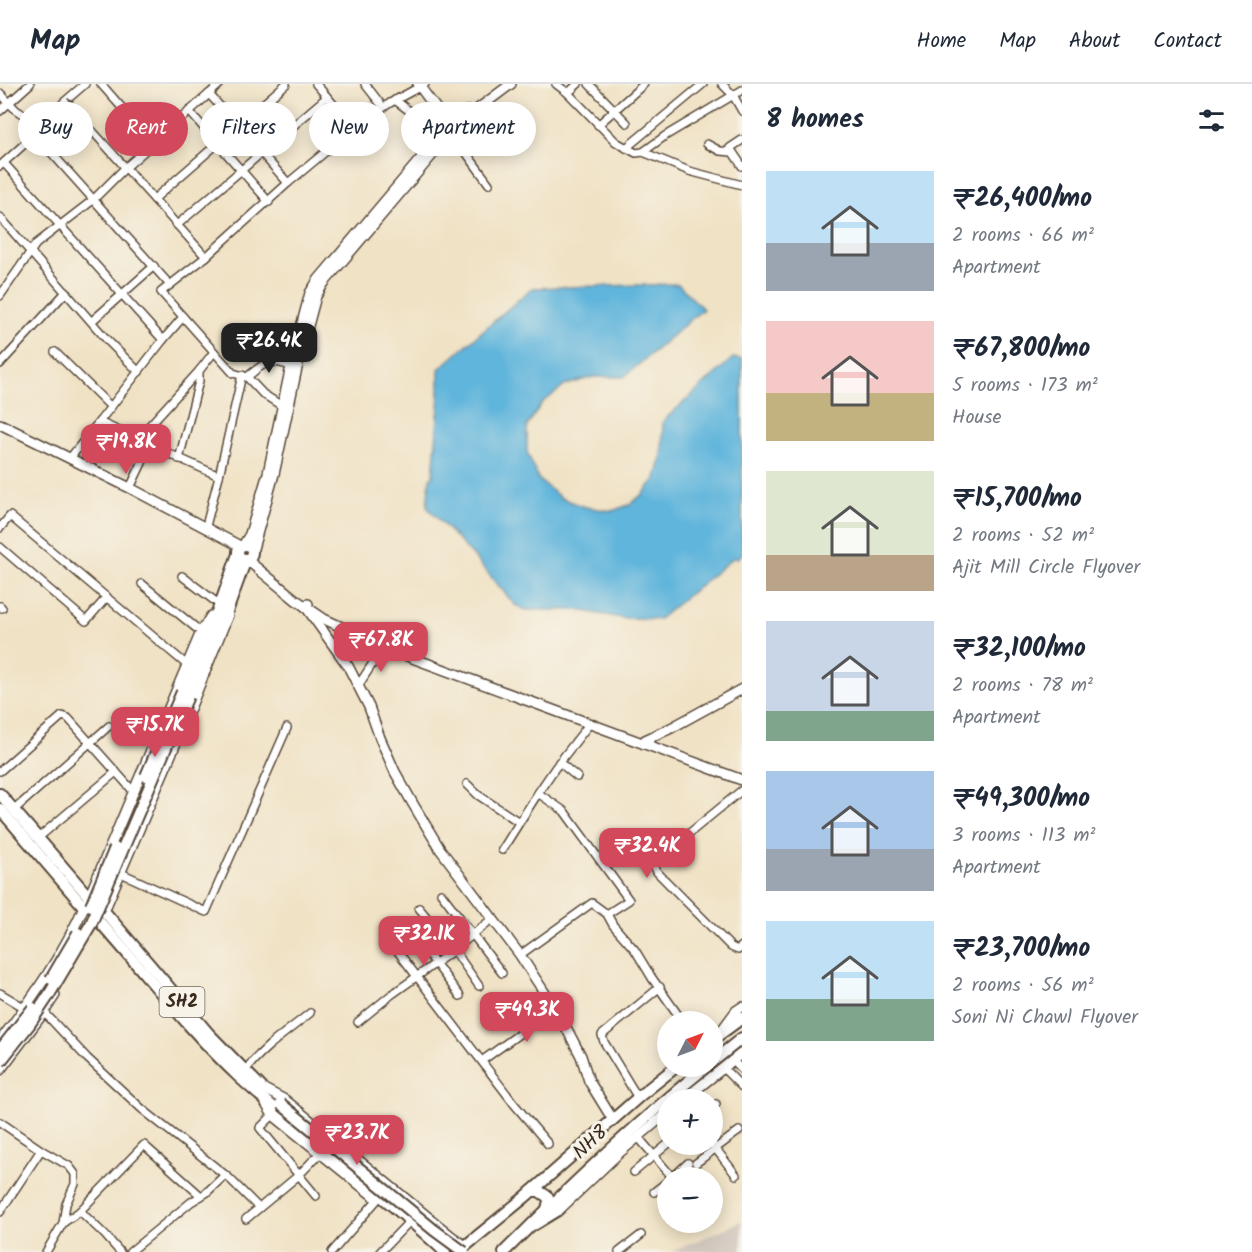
<!DOCTYPE html>
<meta charset="utf-8">
<style>
body{margin:0;font-family:Kalam,sans-serif;background:#f6f6f7;color:#1f2937;height:100vh;display:flex;flex-direction:column;font-size:22px;white-space:nowrap}
*{box-sizing:border-box;margin:0}
p{font-size:20px;color:#747a83}
.icon{flex:none;width:33px;height:33px;fill:none;stroke:currentColor;stroke-width:2;stroke-linecap:round;stroke-linejoin:round}
.map{position:relative;flex:1;overflow:hidden}
.drawer{display:flex;flex-direction:column;background:#fff;width:510px}
.drawer>*{flex:none}
.hud{position:absolute;left:18px;top:18px;width:570px;height:54px;display:flex;gap:12px}
.needle{width:39px;rotate:48deg}
.buttons{position:absolute;left:657px;top:927px;display:grid;gap:12px}
.buttons a{display:grid;place-items:center;width:66px;height:66px;border-radius:50%;background:#fff;box-shadow:0 3px 15px #0003;font-size:30px}
.price{position:absolute;translate:-50% -51px;padding:0 14px;border-radius:12px;background:#d1495b;color:#fff;font-size:20px;line-height:39px;filter:drop-shadow(0 2px 3px #0008)}
.price::after{content:'';position:absolute;left:50%;top:36px;width:18px;height:14px;margin-left:-9px;background:inherit;clip-path:polygon(0 0,100% 0,50% 100%)}
.price.selected{background:#222;color:#fff}
ul{padding:0;list-style:none}
li{display:flex;align-items:center;gap:18px;height:150px;padding:0 24px}
li span{display:grid;place-items:center;flex:none;width:168px;height:120px;border-radius:0px;color:#555}
li>.icon{margin-inline-start:auto}
span .icon{width:72px;height:72px;fill:#fffc;stroke-width:1}
li b{font-size:26px}
h2{display:flex;justify-content:space-between;align-items:center;height:72px;padding:0 24px;font-size:26px}
.pill{padding:0 21px;border-radius:27px;background:#fff;box-shadow:0 3px 15px #0003;font-size:21px;line-height:54px}
.pill.selected{background:#d1495b;color:#fff}
header{display:flex;align-items:center;gap:36px;box-sizing:border-box;height:84px;padding:0 30px;background:#fff;border-bottom:2px solid #e0e1e3}
header strong{font-size:28px}
nav{display:flex;gap:33px;margin-inline-start:auto;font-size:21px}
main{display:flex;flex:1;min-height:0}
.map>svg:first-child{display:block}
.industrial{fill:#cdc2b9}
.water{fill:#60b5dc;stroke:#4e707d;stroke-width:1.5}
.lines{fill:none;stroke-linecap:round;stroke-linejoin:round}
.street-casing{stroke:#564637;stroke-width:10}
.secondary-casing{stroke:#564637;stroke-width:12}
.primary-casing{stroke:#564637;stroke-width:14}
.street{stroke:#fff;stroke-width:7}
.secondary{stroke:#fff;stroke-width:9}
.primary{stroke:#fff;stroke-width:10}
.street-bridge-casing{stroke:#564637;stroke-width:10;stroke-linecap:butt}
.primary-bridge-casing{stroke:#564637;stroke-width:14;stroke-linecap:butt}
.street-bridge{stroke:#fff;stroke-width:7}
.primary-bridge{stroke:#fff;stroke-width:10}
.labels{text-anchor:middle;dominant-baseline:central;stroke-width:6;stroke-linejoin:round;paint-order:stroke}
.shield{fill:#f7f3e8;stroke:#73665b;stroke-width:1.5}
.shield-label{font-size:18px;font-weight:bold;fill:#3b2a1e}
.street-label{font-size:20px;fill:#3b2a1e;stroke:#f7f3e8}
</style>
<header>
<strong>Map</strong>
<nav><a>Home</a><a>Map</a><a>About</a><a>Contact</a></nav>
</header>
<main>
<div class="map">
<svg width="742" height="1168" viewBox="0 0 742 1168">
<rect width="100%" height="100%" fill="#f7f3e8"/>
<filter id="ink" filterUnits="userSpaceOnUse"><feTurbulence type="fractalNoise" baseFrequency=".0167" numOctaves="2"/><feDisplacementMap in="SourceGraphic" scale="12" xChannelSelector="R" yChannelSelector="G"/><feConvolveMatrix kernelMatrix="1 2 1 2 8 2 1 2 1" color-interpolation-filters="sRGB"/></filter>
<filter id="wash" filterUnits="userSpaceOnUse"><feTurbulence type="fractalNoise" baseFrequency=".008" numOctaves="4" result="noise"/><feDisplacementMap in="SourceGraphic" scale="24" xChannelSelector="R" yChannelSelector="G"/><feGaussianBlur stdDeviation="1.35" result="paint"/><feColorMatrix in="noise" values="0 0 0 0 0 0 0 0 0 0 0 0 0 0 0 0 0 1.4 0 .05"/><feComposite in="paint" operator="in"/></filter>
<g filter="url(#wash)">
<rect width="100%" height="100%" fill="#f0e2c5"/>
<polygon class="industrial" points="742,1137 742,1168 671,1168"/>
<polygon class="water" points="678,200 703,225 624,293 593,293 566,301 542,319 527,342 527,368 539,396 561,414 585,423 612,427 629,421 643,410 656,394 662,372 663,337 733,274 742,275 742,470 738,474 733,474 659,535 622,534 577,526 526,526 515,521 474,473 427,423 430,394 433,392 439,322 439,285 532,204"/>
</g>
<g filter="url(#ink)">
<g class="lines">
<g class="street-casing">
<g id="street">
<polyline points="101,0 153,59"/>
<polyline points="316,0 354,44"/>
<polyline points="365,0 383,23"/>
<polyline points="556,0 568,9 616,58 636,69 643,68 689,87 742,101"/>
<polyline points="589,0 627,39"/>
<polyline points="722,0 733,11 742,27"/>
<polyline points="0,9 16,26 42,42 49,66 170,201 161,208 233,289 247,293 263,310 282,322"/>
<polyline points="568,9 578,0"/>
<polyline points="209,10 220,0"/>
<polyline points="395,16 416,32"/>
<polyline points="63,19 85,0"/>
<polyline points="69,21 206,173"/>
<polyline points="0,27 30,0"/>
<polyline points="189,27 269,118"/>
<polyline points="598,41 644,0"/>
<polyline points="450,50 457,56 489,100"/>
<polyline points="742,56 730,64 742,82"/>
<polyline points="707,60 720,67 732,68"/>
<polyline points="626,64 703,0"/>
<polyline points="643,68 665,52 742,6"/>
<polyline points="4,79 163,256"/>
<polyline points="0,82 30,55 65,18"/>
<polyline points="288,99 354,44 390,19 425,0"/>
<polyline points="154,115 286,0"/>
<polyline points="0,133 108,257 139,288"/>
<polyline points="177,141 327,13"/>
<polyline points="0,212 36,160 93,116 125,84 209,10 288,99 207,172 170,201"/>
<polyline points="183,233 163,256 99,338 219,392 242,291"/>
<polyline points="92,237 154,182"/>
<polyline points="55,268 111,323"/>
<polyline points="0,280 66,208"/>
<path d="M247,293C266,278 267,274 291,282"/>
<polyline points="138,354 199,287"/>
<polyline points="70,374 99,338"/>
<polyline points="179,375 199,297 199,287 214,268"/>
<polyline points="130,404 151,360"/>
<polyline points="206,442 219,392"/>
<polyline points="0,444 10,432 187,581"/>
<polyline points="0,463 86,537 107,513"/>
<polyline points="182,492 220,521"/>
<polyline points="142,500 201,548"/>
<polyline points="0,522 2,524"/>
<polyline points="358,602 384,562"/>
<polyline points="590,639 555,684 538,709 564,727 629,816 607,830 613,841 635,866 652,894 683,938"/>
<polyline points="559,678 577,693"/>
<polyline points="0,687 62,632 68,634 133,707"/>
<polyline points="467,700 478,711 519,738"/>
<polyline points="742,706 653,779 657,788 731,863 738,866 742,862"/>
<polyline points="14,726 109,642"/>
<polyline points="38,754 116,688"/>
<polyline points="502,766 538,709"/>
<polyline points="121,789 206,828 287,644"/>
<polyline points="441,809 502,889"/>
<polyline points="419,824 454,866 479,902"/>
<polyline points="406,840 460,912"/>
<polyline points="389,856 515,1021 548,1060"/>
<polyline points="520,871 592,819 607,830"/>
<polyline points="0,909 25,924"/>
<polyline points="44,928 87,974 142,1025 229,1094 259,1124"/>
<polyline points="358,938 391,911 454,866 493,834"/>
<polyline points="483,976 526,945 553,921"/>
<polyline points="732,976 742,986"/>
<polyline points="723,984 742,1003"/>
<path d="M245,987C262,964 288,947 310,929"/>
<polyline points="638,1014 604,958 602,951 660,903"/>
<polyline points="712,1023 716,1020"/>
<polyline points="273,1031 260,1044 316,1112"/>
<polyline points="0,1038 41,1066 0,1128"/>
<polyline points="638,1053 673,1094"/>
<polyline points="712,1060 736,1091"/>
<polyline points="41,1066 69,1082 75,1090 75,1100 66,1120 63,1139 46,1168"/>
<polyline points="696,1079 739,1047"/>
<polyline points="634,1088 668,1060"/>
<polyline points="672,1094 688,1079"/>
<polyline points="654,1108 668,1097"/>
<polyline points="80,1127 105,1151 120,1168"/>
<polyline points="246,1135 299,1091 320,1069"/>
<polyline points="63,1139 80,1127 144,1061 201,1112"/>
<polyline points="130,1168 191,1118 206,1109 225,1091"/>
<polyline points="332,1168 377,1116"/>
<polyline points="380,1168 407,1140"/>
<polyline points="619,1168 641,1151"/>
</g>
</g>
<g class="secondary-casing">
<g id="secondary">
<polyline points="418,0 451,45"/>
<polyline points="0,340 130,404 240,462"/>
<polyline points="244,460 250,450 268,389 293,273 310,209 319,195 445,46 467,27"/>
<polyline points="252,468 274,390 299,275 316,212 324,199 450,50 475,27 511,0"/>
<polyline points="246,475 296,516 324,535 399,569 742,696"/>
<polyline points="308,520 306,523 348,582 369,623 380,654 395,688 413,720 440,765 520,871 561,934 581,972 589,997 613,1036"/>
<polyline points="644,660 645,656 671,644 742,605"/>
<polyline points="89,813 201,548 211,532"/>
<polyline points="104,827 176,659 228,531"/>
<polyline points="722,946 736,927 742,923"/>
<path d="M0,957C33,914 65,868 86,818"/>
<polyline points="0,986 44,928 55,911"/>
<polyline points="264,1005 285,1016 451,1152 464,1161"/>
<polyline points="683,1016 742,969"/>
<polyline points="266,1020 273,1031 376,1114"/>
<polyline points="535,1141 558,1127 619,1069 668,1028"/>
</g>
</g>
<g class="primary-casing">
<g id="primary">
<circle cx="245" cy="468" r="7"/>
<polyline points="182,608 220,521 238,470"/>
<polyline points="188,612 214,549 228,525 246,475"/>
<polyline points="0,710 89,813"/>
<polyline points="0,725 84,823"/>
<polyline points="104,827 209,950 261,1003"/>
<path d="M98,836C145,888 188,945 239,993C306,1054 379,1106 445,1168"/>
<polyline points="712,956 742,934"/>
<polyline points="712,978 742,954"/>
<polyline points="532,1107 539,1107 548,1113 549,1117 547,1125"/>
<polyline points="458,1168 524,1114 642,1010 677,982"/>
<path d="M504,1168C569,1103 635,1040 707,982"/>
</g>
</g>
<use href="#street" class="street"/>
<use href="#secondary" class="secondary"/>
<use href="#primary" class="primary"/>
<g class="street-bridge-casing">
<polyline id="street-bridge" points="65,18 69,21"/>
</g>
<g class="primary-bridge-casing">
<g id="primary-bridge">
<polyline points="146,692 182,608"/>
<polyline points="91,822 115,764"/>
<polyline points="51,895 78,849"/>
<polyline points="0,966 33,924"/>
<polyline points="0,978 29,941 49,911 91,840 188,612"/>
<polyline points="281,1020 434,1146 464,1168"/>
</g>
</g>
<use href="#street-bridge" class="street-bridge"/>
<use href="#primary-bridge" class="primary-bridge"/>
</g>
</g>
<g class="labels">
<rect class="shield" x="159.5" y="903" width="45" height="30" rx="4.5"/>
<g class="shield-label">
<text x="182" y="918">SH2</text>
</g>
<g class="street-label">
<text transform="translate(591 1059) rotate(-43)">NH8</text>
</g>
</g>
</svg>
<div class="buttons">
<a><svg class="needle" viewBox="-14 -14 28 28"><path d="M0-13l5 13h-10z" fill="#e53935"/><path d="M0 13l5-13h-10z" fill="#747a83"/></svg></a>
<a>+</a>
<a>−</a>
</div>
<b class="price selected" style="left:269px;top:290px">₹26.4K</b>
<b class="price" style="left:126px;top:391px">₹19.8K</b>
<b class="price" style="left:381px;top:589px">₹67.8K</b>
<b class="price" style="left:155px;top:674px">₹15.7K</b>
<b class="price" style="left:647px;top:795px">₹32.4K</b>
<b class="price" style="left:424px;top:883px">₹32.1K</b>
<b class="price" style="left:527px;top:959px">₹49.3K</b>
<b class="price" style="left:357px;top:1082px">₹23.7K</b>
<div class="hud">
<a class="pill">Buy</a>
<a class="pill selected">Rent</a>
<a class="pill">Filters</a>
<a class="pill">New</a>
<a class="pill">Apartment</a>
</div>
</div>
<section class="drawer">
<h2>8 homes<svg class="icon" aria-label="filters" viewBox="0 0 24 24"><path d="M4 7h16M4 17h16"/><circle cx="9" cy="7" r="2"/><circle cx="15" cy="17" r="2"/></svg></h2>
<ul>
<li><span style="background:linear-gradient(#bfe0f5 60%,#9aa5b1 0)"><svg class="icon" aria-label="home" viewBox="0 0 24 24"><path d="M3 11l9-7 9 7M6 9v11h12V9"/></svg></span><div><b>₹26,400/mo</b><p>2 rooms · 66 m²</p><p>Apartment</p></div></li>
<li><span style="background:linear-gradient(#f6c9c9 60%,#c2b280 0)"><svg class="icon" aria-label="home" viewBox="0 0 24 24"><path d="M3 11l9-7 9 7M6 9v11h12V9"/></svg></span><div><b>₹67,800/mo</b><p>5 rooms · 173 m²</p><p>House</p></div></li>
<li><span style="background:linear-gradient(#dfe7d0 70%,#b9a48a 0)"><svg class="icon" aria-label="home" viewBox="0 0 24 24"><path d="M3 11l9-7 9 7M6 9v11h12V9"/></svg></span><div><b>₹15,700/mo</b><p>2 rooms · 52 m²</p><p>Ajit Mill Circle Flyover</p></div></li>
<li><span style="background:linear-gradient(#c9d6e8 75%,#7fa58c 0)"><svg class="icon" aria-label="home" viewBox="0 0 24 24"><path d="M3 11l9-7 9 7M6 9v11h12V9"/></svg></span><div><b>₹32,100/mo</b><p>2 rooms · 78 m²</p><p>Apartment</p></div></li>
<li><span style="background:linear-gradient(#a9c7e8 65%,#9aa5b1 0)"><svg class="icon" aria-label="home" viewBox="0 0 24 24"><path d="M3 11l9-7 9 7M6 9v11h12V9"/></svg></span><div><b>₹49,300/mo</b><p>3 rooms · 113 m²</p><p>Apartment</p></div></li>
<li><span style="background:linear-gradient(#bfe0f5 65%,#7fa58c 0)"><svg class="icon" aria-label="home" viewBox="0 0 24 24"><path d="M3 11l9-7 9 7M6 9v11h12V9"/></svg></span><div><b>₹23,700/mo</b><p>2 rooms · 56 m²</p><p>Soni Ni Chawl Flyover</p></div></li>
</ul>
</section>
</main>
